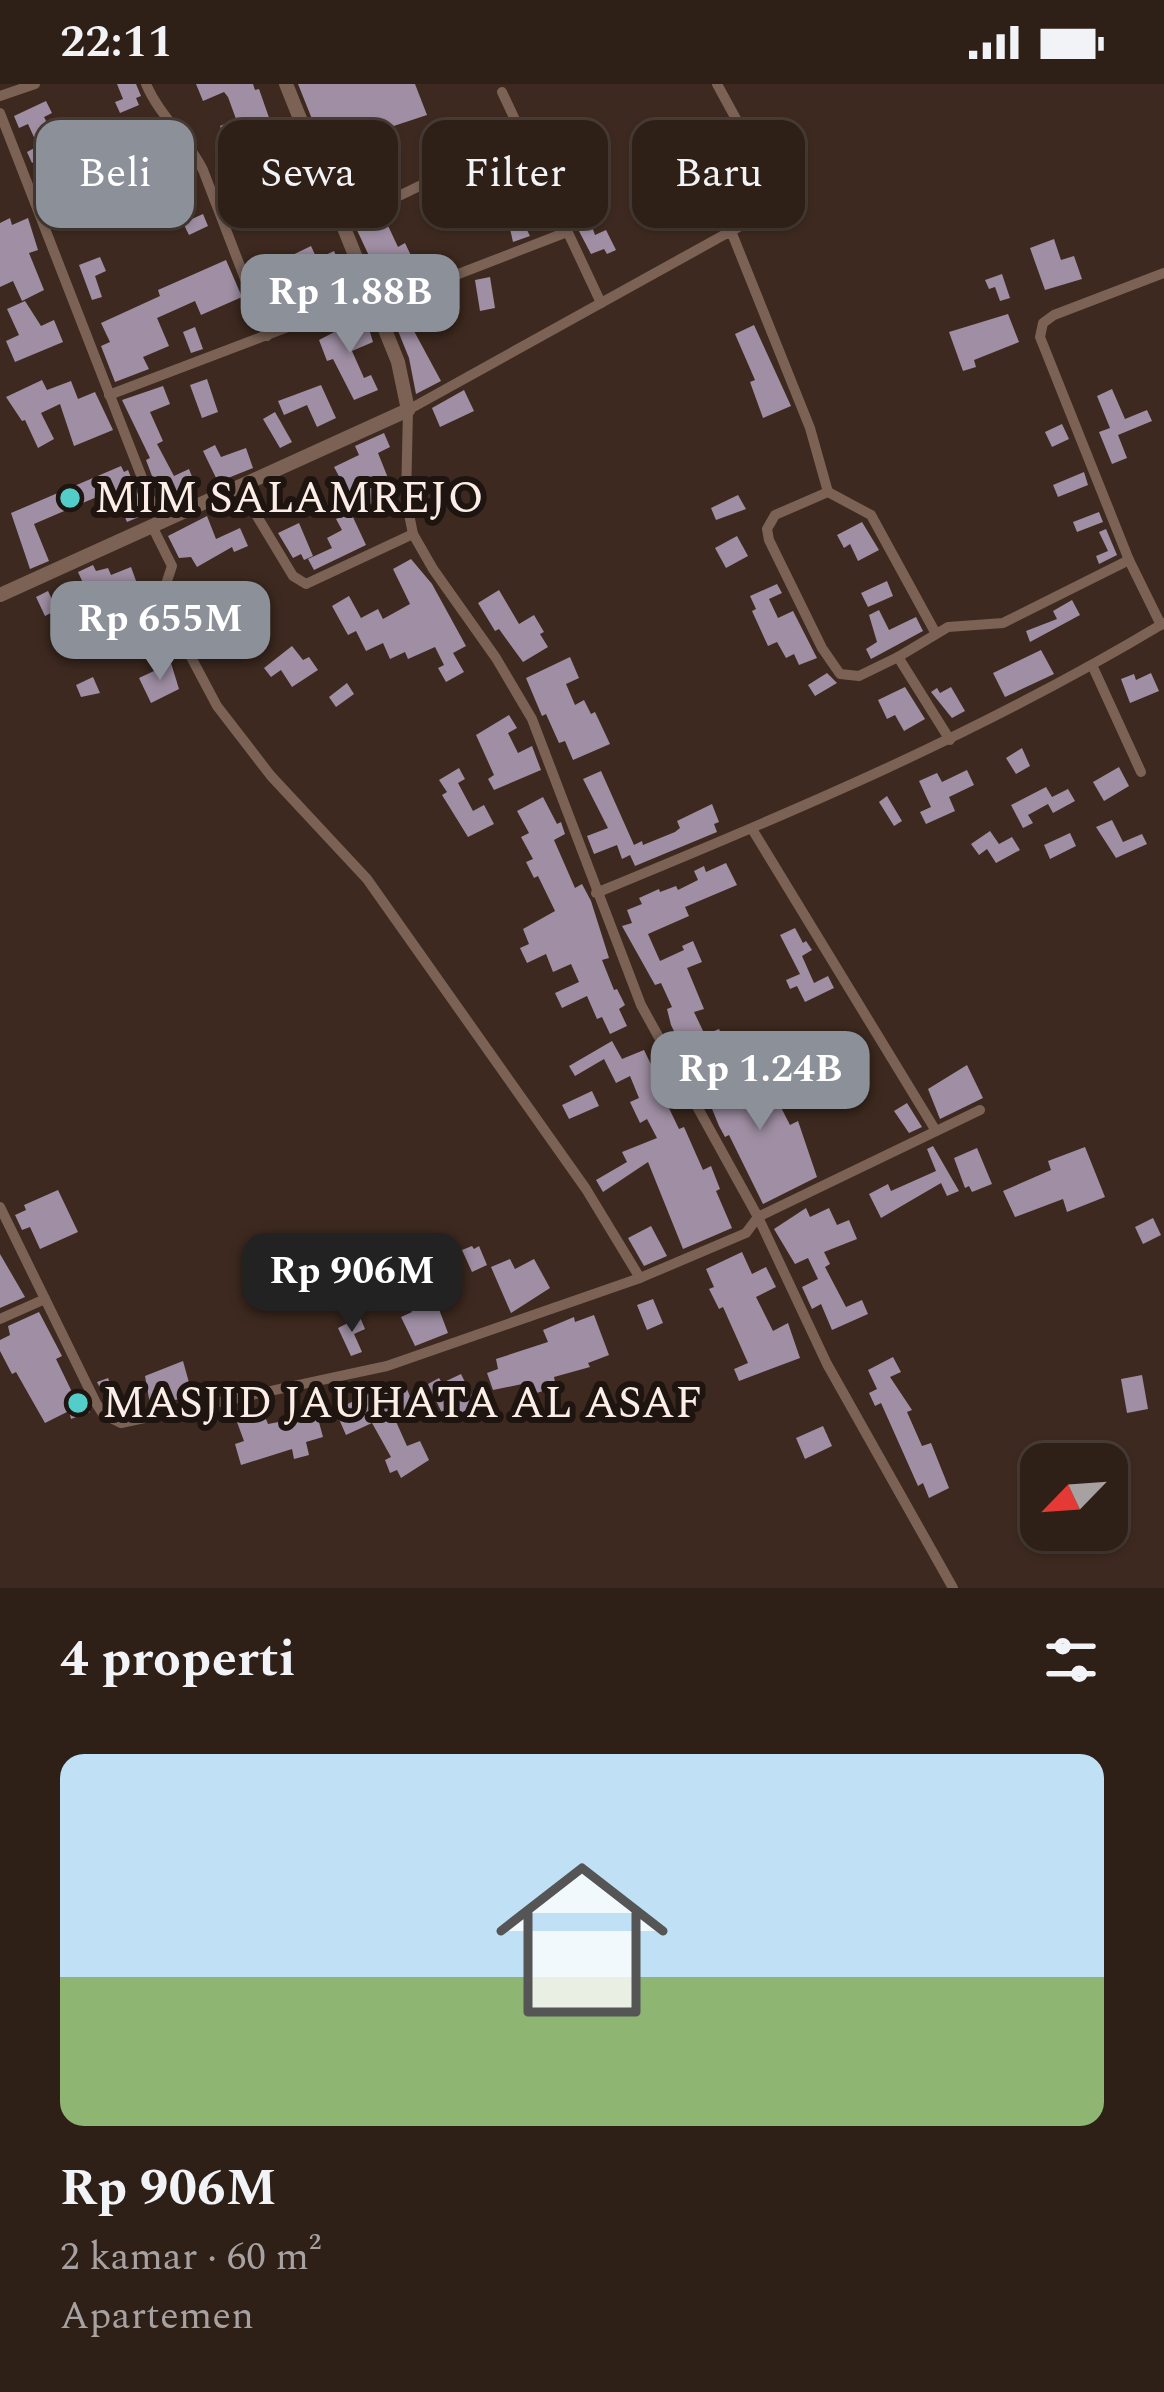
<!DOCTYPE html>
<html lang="id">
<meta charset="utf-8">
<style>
body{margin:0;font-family:Spectral,serif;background:#3a2c24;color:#f1f3f6;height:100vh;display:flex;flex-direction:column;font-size:45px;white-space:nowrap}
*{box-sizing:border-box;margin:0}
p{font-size:39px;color:#a7a2a1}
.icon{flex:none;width:66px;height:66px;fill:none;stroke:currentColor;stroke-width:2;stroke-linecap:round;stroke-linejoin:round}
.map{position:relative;height:1504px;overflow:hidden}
.sheet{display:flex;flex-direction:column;background:#2e1f17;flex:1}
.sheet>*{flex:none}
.hud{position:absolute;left:36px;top:36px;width:1092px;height:108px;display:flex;gap:24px}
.needle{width:78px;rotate:245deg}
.fabs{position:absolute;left:1020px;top:1359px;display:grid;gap:24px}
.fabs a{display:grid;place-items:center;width:108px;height:108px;border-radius:24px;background:#2e1f17;box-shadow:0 3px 9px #0004,0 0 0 3px #493d36;font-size:60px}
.price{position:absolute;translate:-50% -102px;padding:0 27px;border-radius:24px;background:#8c9099;color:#fff;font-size:39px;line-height:78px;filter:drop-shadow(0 3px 6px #0008)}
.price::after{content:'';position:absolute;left:50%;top:72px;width:36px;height:27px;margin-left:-18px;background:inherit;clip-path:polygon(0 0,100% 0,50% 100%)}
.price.current{background:#222;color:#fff}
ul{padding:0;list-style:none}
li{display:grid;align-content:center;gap:24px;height:636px;padding:0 60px}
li+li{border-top:3px solid #493d36}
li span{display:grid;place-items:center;height:372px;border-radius:24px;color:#555}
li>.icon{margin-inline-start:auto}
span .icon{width:216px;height:216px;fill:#fffc;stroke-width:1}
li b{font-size:51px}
h2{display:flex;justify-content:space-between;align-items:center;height:144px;padding:0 60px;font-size:51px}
.pill{padding:0 42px;border-radius:24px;background:#2e1f17;box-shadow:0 3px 9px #0004,0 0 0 3px #493d36;font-size:42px;line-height:108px}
.pill.current{background:#8c9099;color:#fff}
.status{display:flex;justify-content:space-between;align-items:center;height:84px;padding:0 60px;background:#2e1f17;direction:ltr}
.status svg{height:33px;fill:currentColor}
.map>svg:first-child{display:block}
.building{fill:#a08fa4}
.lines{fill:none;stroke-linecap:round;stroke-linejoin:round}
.minor{stroke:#7b6255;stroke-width:10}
.tertiary{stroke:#7b6255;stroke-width:14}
.poi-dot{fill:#53cdc9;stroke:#1e1410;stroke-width:4.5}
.labels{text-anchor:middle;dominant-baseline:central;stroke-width:12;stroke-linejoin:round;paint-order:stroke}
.poi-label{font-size:45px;fill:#fceee7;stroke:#1e1410;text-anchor:start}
</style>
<div class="status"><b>22:11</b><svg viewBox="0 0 49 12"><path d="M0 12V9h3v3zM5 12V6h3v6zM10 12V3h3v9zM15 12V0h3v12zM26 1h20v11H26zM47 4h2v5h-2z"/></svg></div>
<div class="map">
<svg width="1164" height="1504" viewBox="0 0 1164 1504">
<rect width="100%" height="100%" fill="#3d291f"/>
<g class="building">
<polygon points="117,0 136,0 141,12 136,14 139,21 120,29 115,18 123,15"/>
<polygon points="196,0 253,0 255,6 259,5 294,105 266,117 245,73 234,77 220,42 236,35 228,13 224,8 203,17"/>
<polygon points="298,0 415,0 427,31 324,65"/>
<polygon points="46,17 52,29 44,33 61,65 54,69 60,81 48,87 42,74 32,79 27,68 38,62 28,40 19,44 14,32"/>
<polygon points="506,49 514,69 479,82 472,65"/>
<polygon points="747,76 764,107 721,128 711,108 737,96 731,84"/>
<polygon points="588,86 593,96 586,101 593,114 584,118 572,94"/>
<polygon points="523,87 529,114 504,119 499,97"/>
<polygon points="51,92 64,120 48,126 37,98"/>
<polygon points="475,101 480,102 487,123 474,127 470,116 440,130 433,115 458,103 460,107"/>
<polygon points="94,104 99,114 86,120 92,132 76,138 67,116"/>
<polygon points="671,114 681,137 670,142 660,119"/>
<polygon points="585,123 595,151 606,146 616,166 607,170 604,165 591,170 570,130"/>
<polygon points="511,125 520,145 525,142 530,152 513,158 506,127"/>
<polygon points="203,130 208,142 189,151 183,139"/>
<polygon points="383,131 398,163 405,159 417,184 404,189 399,178 377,189 356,144"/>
<polygon points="10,134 12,141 28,134 38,166 29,169 44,206 22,217 13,197 0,203 0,139"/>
<polygon points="1054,155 1061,176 1074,172 1082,195 1045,206 1030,164"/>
<polygon points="311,162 317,175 334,167 344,190 299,210 278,178"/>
<polygon points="100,173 106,187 95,192 102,213 92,216 79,181"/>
<polygon points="226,176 242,213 201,231 195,217 157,234 169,262 143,273 149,285 115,298 101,262 110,258 101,239 160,212 158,206"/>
<polygon points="1002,190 1010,214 1000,217 995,203 989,205 985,196"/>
<polygon points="490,193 495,224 480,227 475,196"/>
<polygon points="25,217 41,242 54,236 63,258 15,278 6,257 19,251 7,225"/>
<polygon points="401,223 441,297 416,310 409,274 390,227"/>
<polygon points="1008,230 1019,258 974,276 976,283 963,287 949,248"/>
<polygon points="365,232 373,258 352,267 364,294 371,291 378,306 354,316 333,275 327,277 319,256"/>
<polygon points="754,241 791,322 763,334 750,298 755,296 735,250"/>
<polygon points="195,243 203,265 191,269 183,248"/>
<polygon points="207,295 218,328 202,334 190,301"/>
<polygon points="42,296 47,306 71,297 78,315 95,308 113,346 74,362 60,320 41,329 54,355 38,364 25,336 22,337 6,313"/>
<polygon points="321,301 336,334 317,343 307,321 284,331 278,317"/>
<polygon points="163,302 170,320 150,328 163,357 157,360 174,392 189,385 193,395 188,397 194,410 164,424 146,376 150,374 122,316"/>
<polygon points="1112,305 1125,335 1147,326 1152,337 1118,351 1127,374 1112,380 1099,348 1110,344 1097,312"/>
<polygon points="464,306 474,327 440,343 432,324"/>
<polygon points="275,328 292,358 280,364 263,335"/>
<polygon points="1062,340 1069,355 1052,363 1045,348"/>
<polygon points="384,349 390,363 378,369 394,409 351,429 366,461 314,486 308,475 332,464 327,454 342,446 336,435 345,431 331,401 341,396 334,383 359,371 355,362"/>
<polygon points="215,361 221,373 246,364 253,384 218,398 203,367"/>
<polygon points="121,382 124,388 128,386 146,430 127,438 113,406 34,440 49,477 30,485 11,429"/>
<polygon points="1084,388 1088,401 1058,413 1053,401"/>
<polygon points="738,411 746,425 716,436 711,424"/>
<polygon points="1099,428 1103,438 1077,448 1073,438"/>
<polygon points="207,432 216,455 240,444 248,462 234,468 232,463 197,483 191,473 179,474 168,452"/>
<polygon points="862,438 879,466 858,477 850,460 844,464 837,451"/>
<polygon points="299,439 313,472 304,476 301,470 293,474 278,449"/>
<polygon points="1106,445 1117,471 1099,480 1096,472 1108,467 1099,448"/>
<polygon points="737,452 748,472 726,484 715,464"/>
<polygon points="411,475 432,500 466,562 453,569 464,588 446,598 438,584 444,581 435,563 408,575 405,568 390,575 383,559 366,567 356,547 348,551 332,522 349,512 361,534 378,525 383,535 410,520 393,485"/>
<polygon points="93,481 96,487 108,484 111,491 131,483 139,505 121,513 119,508 85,526 72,503 83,499 78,488"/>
<polygon points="887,497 893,512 868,523 861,509"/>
<polygon points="777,500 782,509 769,515 778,534 793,527 817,574 799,581 794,570 786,574 777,558 768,562 752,527 756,525 750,512"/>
<polygon points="499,506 519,540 534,531 544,548 540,550 548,563 523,578 499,545 495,547 478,519"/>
<polygon points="48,507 57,526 45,532 36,513"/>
<polygon points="1072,516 1080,531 1030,558 1026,547 1057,535 1053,527"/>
<polygon points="879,526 889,546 916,533 923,547 871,575 866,565 877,558 869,531"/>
<polygon points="137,539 143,552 154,547 160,561 135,572 123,545"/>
<polygon points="292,562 303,576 309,573 318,586 292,603 281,586 271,593 264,584"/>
<polygon points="1041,566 1054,590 1005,613 993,589"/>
<polygon points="570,573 579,594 566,600 575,621 584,616 591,630 595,628 610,660 573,676 565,657 559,659 546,630 542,632 526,594"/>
<polygon points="171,579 179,605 151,619 139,594"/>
<polygon points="827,589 837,599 815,612 808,601"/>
<polygon points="1151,589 1159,607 1130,619 1121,595 1134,590 1136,596"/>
<polygon points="93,593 100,609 81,613 76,601"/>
<polygon points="347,599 354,610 336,623 329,613"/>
<polygon points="905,603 925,635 904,647 895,631 887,635 878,616"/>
<polygon points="951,603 965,627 952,634 931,608 937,604 940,609"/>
<polygon points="509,631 517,644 508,649 518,669 532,662 541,686 494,706 488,695 494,691 476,651"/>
<polygon points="1022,664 1030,682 1016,690 1006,674"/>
<polygon points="1119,683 1129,702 1104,717 1093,698"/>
<polygon points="459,684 465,695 458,699 473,727 484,721 494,740 468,753 442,711 447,708 439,696"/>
<polygon points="967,686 974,701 949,713 955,727 926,740 920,728 931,723 919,697 937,689 942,698"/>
<polygon points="601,687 634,761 642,757 643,761 675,748 680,744 677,737 712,720 719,738 714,740 717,748 635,782 630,771 622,775 617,761 594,770 587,752 608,744 583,695"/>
<polygon points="1046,703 1052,713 1068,705 1075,717 1053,729 1048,720 1028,731 1033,739 1023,744 1011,721"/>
<polygon points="887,712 902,737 894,742 879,718"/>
<polygon points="543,713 557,740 561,738 565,750 554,756 575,804 582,800 591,817 609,874 602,876 614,906 617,905 625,921 619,925 627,942 610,950 602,933 597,935 587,912 562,924 555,909 579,898 571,880 553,888 546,870 527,879 520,864 529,860 523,845 555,827 538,792 534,794 526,778 533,775 521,753 529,749 517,727"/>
<polygon points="1112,736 1123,758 1142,750 1147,760 1116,774 1096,743"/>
<polygon points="990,747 999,760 1012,753 1020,766 996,779 987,765 979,771 971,760"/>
<polygon points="1070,749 1076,762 1050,775 1044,761"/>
<polygon points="726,779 737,801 685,823 689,832 648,850 660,877 684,866 682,862 693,857 702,878 687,884 704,925 694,928 705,951 719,945 727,962 688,976 671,941 667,925 672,923 661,899 655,901 622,842 632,839 627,826 642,820 639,814 659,805 660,808 676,802 678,806 698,796 694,787 704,782 706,788"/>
<polygon points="795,844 803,859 806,857 812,866 802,872 814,899 828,892 834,904 805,918 797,902 790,905 786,896 800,890 780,851"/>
<polygon points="612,957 622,975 644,966 669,1017 666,1018 679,1045 684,1043 703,1086 711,1082 720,1105 716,1107 732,1144 683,1165 648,1078 603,1108 596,1096 627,1078 622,1068 657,1054 647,1035 640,1039 630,1018 639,1014 630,992 616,999 604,975 575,992 569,982"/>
<polygon points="967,981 983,1014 940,1035 928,1005"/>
<polygon points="730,982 738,999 763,988 790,1041 798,1037 817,1093 763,1120 729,1051 725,1053 719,1042 700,995"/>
<polygon points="592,1007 599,1022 569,1035 562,1021"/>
<polygon points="907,1019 922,1043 909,1049 894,1027"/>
<polygon points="933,1062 959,1107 947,1112 941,1099 881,1134 869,1110 888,1100 891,1107 936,1087 927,1065"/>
<polygon points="1085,1063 1105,1113 1067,1128 1063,1115 1015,1133 1003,1107 1051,1086 1048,1077"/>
<polygon points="977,1064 992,1100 972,1108 969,1102 965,1104 954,1074"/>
<polygon points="58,1106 78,1148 40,1165 30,1143 22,1146 15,1131 26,1126 24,1121"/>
<polygon points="806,1124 810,1133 829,1124 837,1141 849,1136 857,1155 824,1168 830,1180 825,1183 846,1223 862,1216 868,1230 832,1246 821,1220 812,1225 802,1203 818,1195 808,1174 795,1180 774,1145"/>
<polygon points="1153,1134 1161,1151 1143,1160 1135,1143"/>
<polygon points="651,1142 667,1172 644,1182 628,1154"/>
<polygon points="472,1162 474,1165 479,1162 487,1181 472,1188 462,1166"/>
<polygon points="742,1168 752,1190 766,1183 776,1203 756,1213 773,1247 788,1239 800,1274 739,1297 734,1285 748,1279 723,1223 719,1225 709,1205 714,1203 706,1185"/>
<polygon points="0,1170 25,1213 0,1224"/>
<polygon points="510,1175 515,1185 534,1175 550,1204 511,1229 491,1183"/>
<polygon points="434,1212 448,1249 415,1262 401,1233 412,1228 408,1222"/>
<polygon points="653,1215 663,1239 647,1246 637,1221"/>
<polygon points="39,1228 62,1272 56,1275 72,1308 79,1306 90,1328 71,1335 69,1327 45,1339 16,1288 12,1290 0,1267 0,1256 10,1251 8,1242"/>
<polygon points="594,1231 609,1271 588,1279 590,1283 554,1293 556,1303 530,1311 527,1299 493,1306 487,1289 498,1285 496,1275 548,1258 543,1246 574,1233 575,1238"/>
<polygon points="360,1233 365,1245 354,1250 362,1268 351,1272 338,1244"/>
<polygon points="893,1273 901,1288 890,1293 912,1326 907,1328 922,1362 931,1359 949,1404 929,1414 923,1399 918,1402 881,1319 875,1322 869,1309 877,1305 868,1286"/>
<polygon points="183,1277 193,1313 150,1320 145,1292"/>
<polygon points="461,1290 479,1326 465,1333 464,1329 458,1331 455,1325 443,1331 428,1300 439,1294 442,1299"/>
<polygon points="1142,1291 1148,1325 1127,1329 1121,1295"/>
<polygon points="108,1294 118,1319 110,1323 97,1298"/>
<polygon points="404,1298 414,1322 393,1331 407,1362 420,1357 429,1376 401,1394 397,1386 390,1389 385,1376 391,1373 372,1339 346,1351 335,1326 381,1304 383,1308"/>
<polygon points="264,1330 268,1340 317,1331 323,1353 306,1358 309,1371 294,1375 292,1365 241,1381 235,1360 244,1357 237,1338"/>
<polygon points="823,1342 832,1362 805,1375 796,1354"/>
</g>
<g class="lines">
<g class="minor">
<path d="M146,0C160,33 187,53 203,86L267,252"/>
<polyline points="717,0 778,112 772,125 731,147"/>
<polyline points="502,8 601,219"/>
<polyline points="0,12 35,0"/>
<polyline points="0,29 160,440"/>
<polyline points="341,140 436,94 457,88 484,93 532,72"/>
<polyline points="373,223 567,148"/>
<polyline points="109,311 369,212"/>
<polyline points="240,404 293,492 306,500 413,450"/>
<polyline points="828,408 871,431 935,548"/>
<polyline points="153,444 172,482 163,509 165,524 217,622 271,692 367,795 586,1105 640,1194"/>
<polyline points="1161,541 1129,476 1040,253 1043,239 1054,231 1164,189"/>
<polyline points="898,573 948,543 1003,539 1129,476"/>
<polyline points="1092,581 1141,688"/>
<polyline points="950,656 898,573 859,592 840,590 822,564 769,456 767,445 775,431 828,408 810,344 731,147 408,326 406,415 413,450 433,485 496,574 532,635 641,921 758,1133 827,1280 953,1504"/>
<polyline points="752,745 936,1047"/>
<path d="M596,809C791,729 983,648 1164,539"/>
<polyline points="0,1123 96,1319 103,1330 121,1339 387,1282 640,1194 746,1149 758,1133 980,1026"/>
<polyline points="0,1235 45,1215"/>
</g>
<polyline class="tertiary" points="0,511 408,326 398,278 286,0"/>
</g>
<g class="poi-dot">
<circle cx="70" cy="414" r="12"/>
<circle cx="78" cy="1319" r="12"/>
</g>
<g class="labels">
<g class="poi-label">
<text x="94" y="414">MIM SALAMREJO</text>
<text x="102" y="1319">MASJID JAUHATA AL ASAF</text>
</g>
</g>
</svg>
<div class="fabs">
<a><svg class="needle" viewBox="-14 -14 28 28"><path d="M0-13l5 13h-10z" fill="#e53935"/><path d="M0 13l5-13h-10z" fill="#a7a2a1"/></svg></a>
</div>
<b class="price" style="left:350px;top:272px">Rp 1.88B</b>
<b class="price" style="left:160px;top:599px">Rp 655M</b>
<b class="price" style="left:760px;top:1049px">Rp 1.24B</b>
<b class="price current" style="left:352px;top:1251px">Rp 906M</b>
<div class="hud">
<a class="pill current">Beli</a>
<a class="pill">Sewa</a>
<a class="pill">Filter</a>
<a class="pill">Baru</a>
</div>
</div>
<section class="sheet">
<h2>4 properti<svg class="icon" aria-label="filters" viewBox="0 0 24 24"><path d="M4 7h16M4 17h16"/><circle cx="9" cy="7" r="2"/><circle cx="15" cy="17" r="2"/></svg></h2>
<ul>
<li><span style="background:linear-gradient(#bfe0f5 60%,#8fb573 0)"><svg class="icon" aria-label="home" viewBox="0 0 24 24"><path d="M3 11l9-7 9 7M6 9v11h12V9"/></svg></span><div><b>Rp 906M</b><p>2 kamar · 60 m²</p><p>Apartemen</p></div></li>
</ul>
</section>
